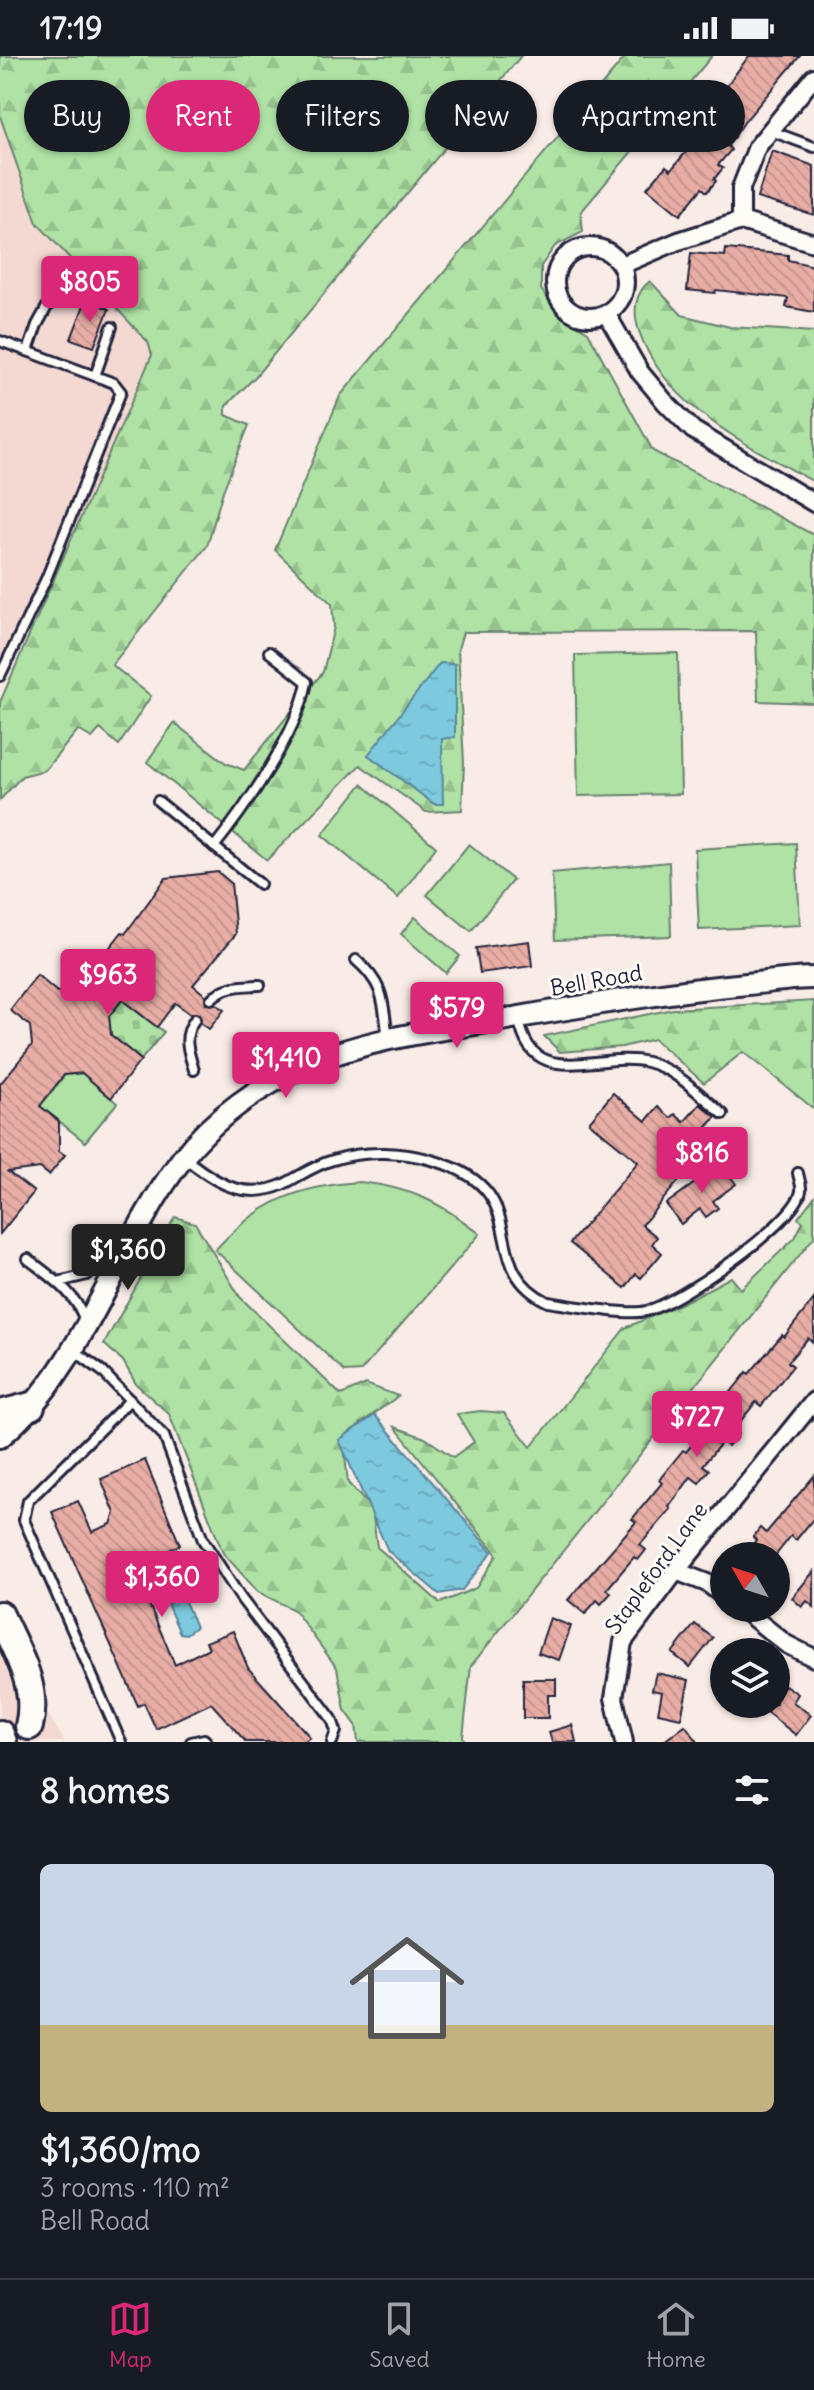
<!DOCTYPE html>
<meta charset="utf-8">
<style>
body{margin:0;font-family:Delius,sans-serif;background:#20242c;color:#f1f3f6;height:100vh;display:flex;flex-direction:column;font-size:30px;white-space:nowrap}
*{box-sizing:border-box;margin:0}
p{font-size:26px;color:#9ea1a6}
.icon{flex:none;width:44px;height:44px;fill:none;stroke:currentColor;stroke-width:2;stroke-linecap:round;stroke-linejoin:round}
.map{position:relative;height:1686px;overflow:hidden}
.side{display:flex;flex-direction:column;background:#171b24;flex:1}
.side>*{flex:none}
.banner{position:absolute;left:24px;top:24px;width:766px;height:72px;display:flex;gap:16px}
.needle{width:52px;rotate:309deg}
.controls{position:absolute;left:710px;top:1486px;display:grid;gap:16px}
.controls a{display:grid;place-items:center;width:80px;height:80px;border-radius:50%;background:#171b24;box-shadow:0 2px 6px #0004;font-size:40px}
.price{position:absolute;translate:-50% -68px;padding:0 18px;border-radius:8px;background:#db2777;color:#fff;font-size:26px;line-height:52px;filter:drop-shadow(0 2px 4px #0008)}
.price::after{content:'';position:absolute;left:50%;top:48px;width:24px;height:18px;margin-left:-12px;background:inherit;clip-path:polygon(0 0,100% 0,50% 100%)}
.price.selected{background:#222;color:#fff}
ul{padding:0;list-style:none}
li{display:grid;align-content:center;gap:16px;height:424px;padding:0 40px}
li+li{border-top:2px solid #363941}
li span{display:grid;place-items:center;height:248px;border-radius:12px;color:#555}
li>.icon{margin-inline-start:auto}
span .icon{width:144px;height:144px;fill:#fffc;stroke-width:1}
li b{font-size:34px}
h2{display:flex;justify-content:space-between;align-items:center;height:96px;padding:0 40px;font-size:34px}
.tag{padding:0 28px;border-radius:36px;background:#171b24;box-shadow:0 2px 6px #0004;font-size:28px;line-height:72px}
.tag.selected{background:#db2777;color:#fff}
.status{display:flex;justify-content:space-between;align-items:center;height:56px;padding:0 40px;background:#171b24;direction:ltr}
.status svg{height:22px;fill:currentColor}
.tabs{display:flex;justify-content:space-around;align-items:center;height:112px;border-top:2px solid #363941;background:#171b24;font-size:22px;color:#9ea1a6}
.tabs a{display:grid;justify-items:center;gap:4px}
.tabs .selected{color:#db2777}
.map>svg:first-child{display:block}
.built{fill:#f4d9d3}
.green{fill:#afe2a4;stroke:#688270;stroke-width:2}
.forest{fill:url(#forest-firs);stroke:#688270;stroke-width:2}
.cemetery{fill:url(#cemetery-stones);stroke:#688270;stroke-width:2}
.water{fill:url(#water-ripples);stroke:#59869c;stroke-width:2}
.building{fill:url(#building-back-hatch);stroke:#22223b;stroke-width:2}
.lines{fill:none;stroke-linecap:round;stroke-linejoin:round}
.service-casing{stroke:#22223b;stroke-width:14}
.minor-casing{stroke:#22223b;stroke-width:22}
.tertiary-casing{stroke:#22223b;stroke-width:26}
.trunk-casing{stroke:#22223b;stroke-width:32}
.service{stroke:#fdfcf7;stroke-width:8}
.minor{stroke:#fdfcf7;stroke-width:16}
.tertiary{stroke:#fdfcf7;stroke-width:20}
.trunk{stroke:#fdfcf7;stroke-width:26}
.labels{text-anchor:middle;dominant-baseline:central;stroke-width:6;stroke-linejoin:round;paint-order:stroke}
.street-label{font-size:22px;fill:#22223b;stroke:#fdfcf7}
</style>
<div class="status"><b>17:19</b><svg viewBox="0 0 49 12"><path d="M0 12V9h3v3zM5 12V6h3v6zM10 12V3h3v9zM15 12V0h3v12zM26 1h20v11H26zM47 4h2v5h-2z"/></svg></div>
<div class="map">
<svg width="814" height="1686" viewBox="0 0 814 1686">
<defs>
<pattern id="forest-firs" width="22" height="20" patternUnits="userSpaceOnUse" patternTransform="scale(2)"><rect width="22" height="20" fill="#afe2a4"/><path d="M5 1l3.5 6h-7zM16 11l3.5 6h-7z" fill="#96c28e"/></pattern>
<pattern id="cemetery-stones" width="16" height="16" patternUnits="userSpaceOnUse" patternTransform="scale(2)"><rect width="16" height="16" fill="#afe2a4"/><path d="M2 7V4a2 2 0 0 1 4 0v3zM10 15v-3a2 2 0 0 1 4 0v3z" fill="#96c28e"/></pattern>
<pattern id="water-ripples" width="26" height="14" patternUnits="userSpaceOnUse" patternTransform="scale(2)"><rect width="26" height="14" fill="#7dc9dd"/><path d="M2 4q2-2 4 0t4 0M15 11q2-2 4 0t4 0" fill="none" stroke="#6cacbf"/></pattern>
<pattern id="building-back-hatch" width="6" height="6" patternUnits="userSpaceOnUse" patternTransform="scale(2)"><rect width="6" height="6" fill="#e8aea5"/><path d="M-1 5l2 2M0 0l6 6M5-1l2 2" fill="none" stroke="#c7958f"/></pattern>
</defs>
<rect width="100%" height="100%" fill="#f9ece7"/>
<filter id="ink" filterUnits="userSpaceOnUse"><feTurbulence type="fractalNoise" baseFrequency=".0125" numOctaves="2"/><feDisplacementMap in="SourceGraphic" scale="16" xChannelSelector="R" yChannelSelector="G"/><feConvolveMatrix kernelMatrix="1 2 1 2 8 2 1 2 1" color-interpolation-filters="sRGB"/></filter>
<g filter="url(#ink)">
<g class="built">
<polygon points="0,0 310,0 145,346 0,615"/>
<polygon points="0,1577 65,1686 0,1686"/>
</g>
<g class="green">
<polygon points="678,597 681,738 578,740 575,599"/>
<polygon points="362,728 436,791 398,842 322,779"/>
<polygon points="796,787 800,869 699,874 695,793"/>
<polygon points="469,788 513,824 471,875 427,839"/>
<polygon points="669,806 671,880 555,884 552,817"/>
<polygon points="415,861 460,900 446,917 401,878"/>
<polygon points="82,1017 117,1047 85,1086 40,1050 65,1019"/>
<path d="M360,1126C412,1132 440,1146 480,1178L361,1315L345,1316L215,1194C257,1147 297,1130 360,1126Z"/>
</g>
<g class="forest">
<polygon points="0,0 521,0 255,321 226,350 226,359 249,369 223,435 207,490 112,609 151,640 119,689 100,673 92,682 78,674 45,714 22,720 0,744 0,646 152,299 148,286 37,167 0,60"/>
<polygon points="626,0 712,0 581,156 583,176 555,190 541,210 541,233 558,258 588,276 653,395 814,479 814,647 758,645 756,575 463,576 458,593 464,707 462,754 426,756 360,709 267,804 147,706 174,667 226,707 244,714 323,616 334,571 332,548 275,494 340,340"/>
<path d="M650,225L682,259L730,271L814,276V426C749,389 665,352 639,275C633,257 634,237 650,225Z"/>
<polygon points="814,945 814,1053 743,996 704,1027 654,983 622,991 560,996 544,980 673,953"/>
<polygon points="814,1141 814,1181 471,1610 463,1681 465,1686 358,1686 356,1669 345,1654 337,1612 294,1554 258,1536 223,1497 169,1358 136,1328 123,1305 104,1288 175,1161 195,1167 240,1241 341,1339 366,1328 398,1340 343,1381 348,1427 372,1453 377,1491 440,1547 476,1532 497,1499 395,1371 425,1382 453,1401 474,1386 457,1358 481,1355 504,1357 531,1391 625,1272 686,1245 731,1221 741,1233 795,1182 803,1166 798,1162"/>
</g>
<polygon class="cemetery" points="122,944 164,976 141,1004 111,979 109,960"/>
<g class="water">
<polygon points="440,607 455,608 455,681 442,683 443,748 434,748 368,699"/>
<polygon points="375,1359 492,1496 462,1534 439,1538 388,1495 339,1384"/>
<polygon points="183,1541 196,1571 186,1578 180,1577 167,1548"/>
</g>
<g class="building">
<polygon points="749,0 800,0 745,65 728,90 731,94 718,109 723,112 714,123 716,125 707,136 702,132 680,159 647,132 666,110 671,114 696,84 690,78"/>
<polygon points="772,95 814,110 814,159 757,142"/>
<polygon points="726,193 788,199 788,204 814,210 814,256 786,251 788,242 716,234 715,237 687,234 691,197 725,200"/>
<polygon points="86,244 109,253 94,291 71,283"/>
<polygon points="218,816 231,827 236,878 193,929 205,939 206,948 216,948 224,954 209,973 201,967 199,958 190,958 175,947 157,971 122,944 109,960 111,979 141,1004 111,1042 82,1017 64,1019 40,1050 59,1065 59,1095 65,1099 49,1119 40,1112 8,1116 34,1136 0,1178 0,1028 32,989 30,970 10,954 37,919 57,936 76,934 122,876 125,878 166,822"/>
<polygon points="529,885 532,910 480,917 476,892"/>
<polygon points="613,1037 646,1065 658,1051 671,1062 675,1058 684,1066 700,1048 716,1061 700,1079 710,1087 642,1169 657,1181 652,1188 662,1197 641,1222 636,1218 625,1232 570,1187 638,1106 589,1066"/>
<polygon points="721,1108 736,1128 713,1145 718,1152 706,1161 700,1153 681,1168 666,1148"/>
<polygon points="814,1243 814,1287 808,1282 788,1306 793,1310 761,1350 756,1346 733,1374 738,1378 728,1390 722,1386 703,1409 709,1414 699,1427 691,1421 669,1451 671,1453 640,1489 646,1494 638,1504 634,1501 607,1533 611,1537 601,1548 597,1544 585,1558 568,1544 636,1466 632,1463 662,1427 659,1424 683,1394 686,1396 727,1347 724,1345 747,1316 749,1318 782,1279 784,1281"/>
<polygon points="145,1404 180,1489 139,1508 136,1518 175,1609 209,1592 206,1586 233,1575 248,1612 310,1681 304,1686 246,1686 211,1647 156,1673 144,1647 138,1650 52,1456 78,1445 92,1476 111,1468 115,1457 101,1423"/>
<polygon points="814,1420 814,1462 796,1484 791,1480 775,1500 744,1500 756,1484 753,1481 760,1472 766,1477"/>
<polygon points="814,1515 814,1551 807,1545 802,1551 792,1542"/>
<polygon points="550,1562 571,1570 559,1604 538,1597"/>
<polygon points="695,1568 713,1582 690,1611 672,1597"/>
<polygon points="656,1617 689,1624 681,1662 658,1657 662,1636 652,1634"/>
<polygon points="523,1623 556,1623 556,1639 548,1639 548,1662 523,1662"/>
<polygon points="785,1629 798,1638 793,1646 811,1659 796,1679 756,1648 776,1648 776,1640"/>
<polygon points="572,1669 576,1686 552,1686 549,1676"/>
<polygon points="685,1669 698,1686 663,1686"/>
</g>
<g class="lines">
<g class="service-casing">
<g id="service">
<polyline points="771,75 814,91"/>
<polyline points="0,285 114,327 121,336 46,523 0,620"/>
<polyline points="28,295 37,269 58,231"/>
<polyline points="95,320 112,271"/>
<polyline points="158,745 260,828"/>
<path d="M214,791C246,751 298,676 307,626L269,596"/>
<path d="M356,904C386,930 383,947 388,984"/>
<path d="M211,943C225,929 240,930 260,929"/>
<path d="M519,963C531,1037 600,994 647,1006C676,1013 700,1039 723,1058"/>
<path d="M194,1014C188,994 182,981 195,963"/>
<path d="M185,1102C214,1126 245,1146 284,1128C300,1120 315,1109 333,1104C365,1094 402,1095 435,1105C540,1136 473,1210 548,1246C569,1249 628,1260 646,1255C677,1248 796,1167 801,1135C802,1130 799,1123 798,1117"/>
<path d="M28,1203C51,1221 77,1237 85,1266"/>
<polyline points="58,1226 87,1219 119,1193"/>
<polyline points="72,1293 102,1315 164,1380 203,1484 240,1541 332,1663 336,1675 332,1686"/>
<polyline points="121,1686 24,1464 28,1445 130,1344"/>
<polyline points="191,1686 204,1683 207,1686"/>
</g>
</g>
<g class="minor-casing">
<g id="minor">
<polyline points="741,165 741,132 757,91 814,21"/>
<polyline points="741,165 814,187"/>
<circle cx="590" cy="226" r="35"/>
<polyline points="622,209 678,185 741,165"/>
<polyline points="606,257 640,316 665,346 693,374 814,447"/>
<polyline points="676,1515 707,1527 724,1540"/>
<polyline points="741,1552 786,1588 814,1602"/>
<polyline points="624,1686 614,1642 623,1586 676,1515 814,1345"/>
</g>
</g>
<g class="tertiary-casing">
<path id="tertiary" d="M0,1381C85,1311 116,1190 182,1103C213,1062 260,1029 307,1009C372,980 449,973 519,961C595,948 671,935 747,928C770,926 792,922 814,922"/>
</g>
<g class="trunk-casing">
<g id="trunk">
<polyline points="0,1358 31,1350"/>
<path d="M0,1559C16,1595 39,1630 29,1670"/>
<polyline points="0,1678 3,1686"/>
</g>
</g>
<use href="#service" class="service"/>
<use href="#minor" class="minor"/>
<use href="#tertiary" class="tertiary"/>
<use href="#trunk" class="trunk"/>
</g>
</g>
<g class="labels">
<g class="street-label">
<text transform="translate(596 924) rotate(-10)">Bell Road</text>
<text transform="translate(656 1512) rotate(-54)">Stapleford Lane</text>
</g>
</g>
</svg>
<div class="controls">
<a><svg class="needle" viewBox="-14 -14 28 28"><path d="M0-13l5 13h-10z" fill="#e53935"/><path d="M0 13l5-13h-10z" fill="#9ea1a6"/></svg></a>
<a><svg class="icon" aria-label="layers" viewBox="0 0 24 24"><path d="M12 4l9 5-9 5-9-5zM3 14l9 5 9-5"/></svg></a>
</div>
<b class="price" style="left:90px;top:268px">$805</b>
<b class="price" style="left:108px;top:961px">$963</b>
<b class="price" style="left:457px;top:994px">$579</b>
<b class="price" style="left:286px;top:1044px">$1,410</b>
<b class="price" style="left:702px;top:1139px">$816</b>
<b class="price selected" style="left:128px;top:1236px">$1,360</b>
<b class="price" style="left:697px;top:1403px">$727</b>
<b class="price" style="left:162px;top:1563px">$1,360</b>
<div class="banner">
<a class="tag">Buy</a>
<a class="tag selected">Rent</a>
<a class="tag">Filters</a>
<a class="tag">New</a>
<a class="tag">Apartment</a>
</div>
</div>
<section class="side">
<h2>8 homes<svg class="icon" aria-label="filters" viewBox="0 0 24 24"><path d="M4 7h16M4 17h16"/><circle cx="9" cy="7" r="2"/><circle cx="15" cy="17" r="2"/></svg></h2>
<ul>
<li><span style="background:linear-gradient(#c9d6e8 65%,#c2b280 0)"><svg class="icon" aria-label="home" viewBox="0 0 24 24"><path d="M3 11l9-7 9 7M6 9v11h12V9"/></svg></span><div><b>$1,360/mo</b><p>3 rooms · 110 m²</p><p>Bell Road</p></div></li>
</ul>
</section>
<nav class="tabs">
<a class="selected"><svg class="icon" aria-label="map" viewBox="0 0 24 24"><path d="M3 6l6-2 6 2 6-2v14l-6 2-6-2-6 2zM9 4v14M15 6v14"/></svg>Map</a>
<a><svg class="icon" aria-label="saved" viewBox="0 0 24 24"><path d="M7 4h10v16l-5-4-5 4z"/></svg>Saved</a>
<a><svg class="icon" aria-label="home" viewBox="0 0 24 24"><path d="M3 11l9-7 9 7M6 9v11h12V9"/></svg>Home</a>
</nav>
